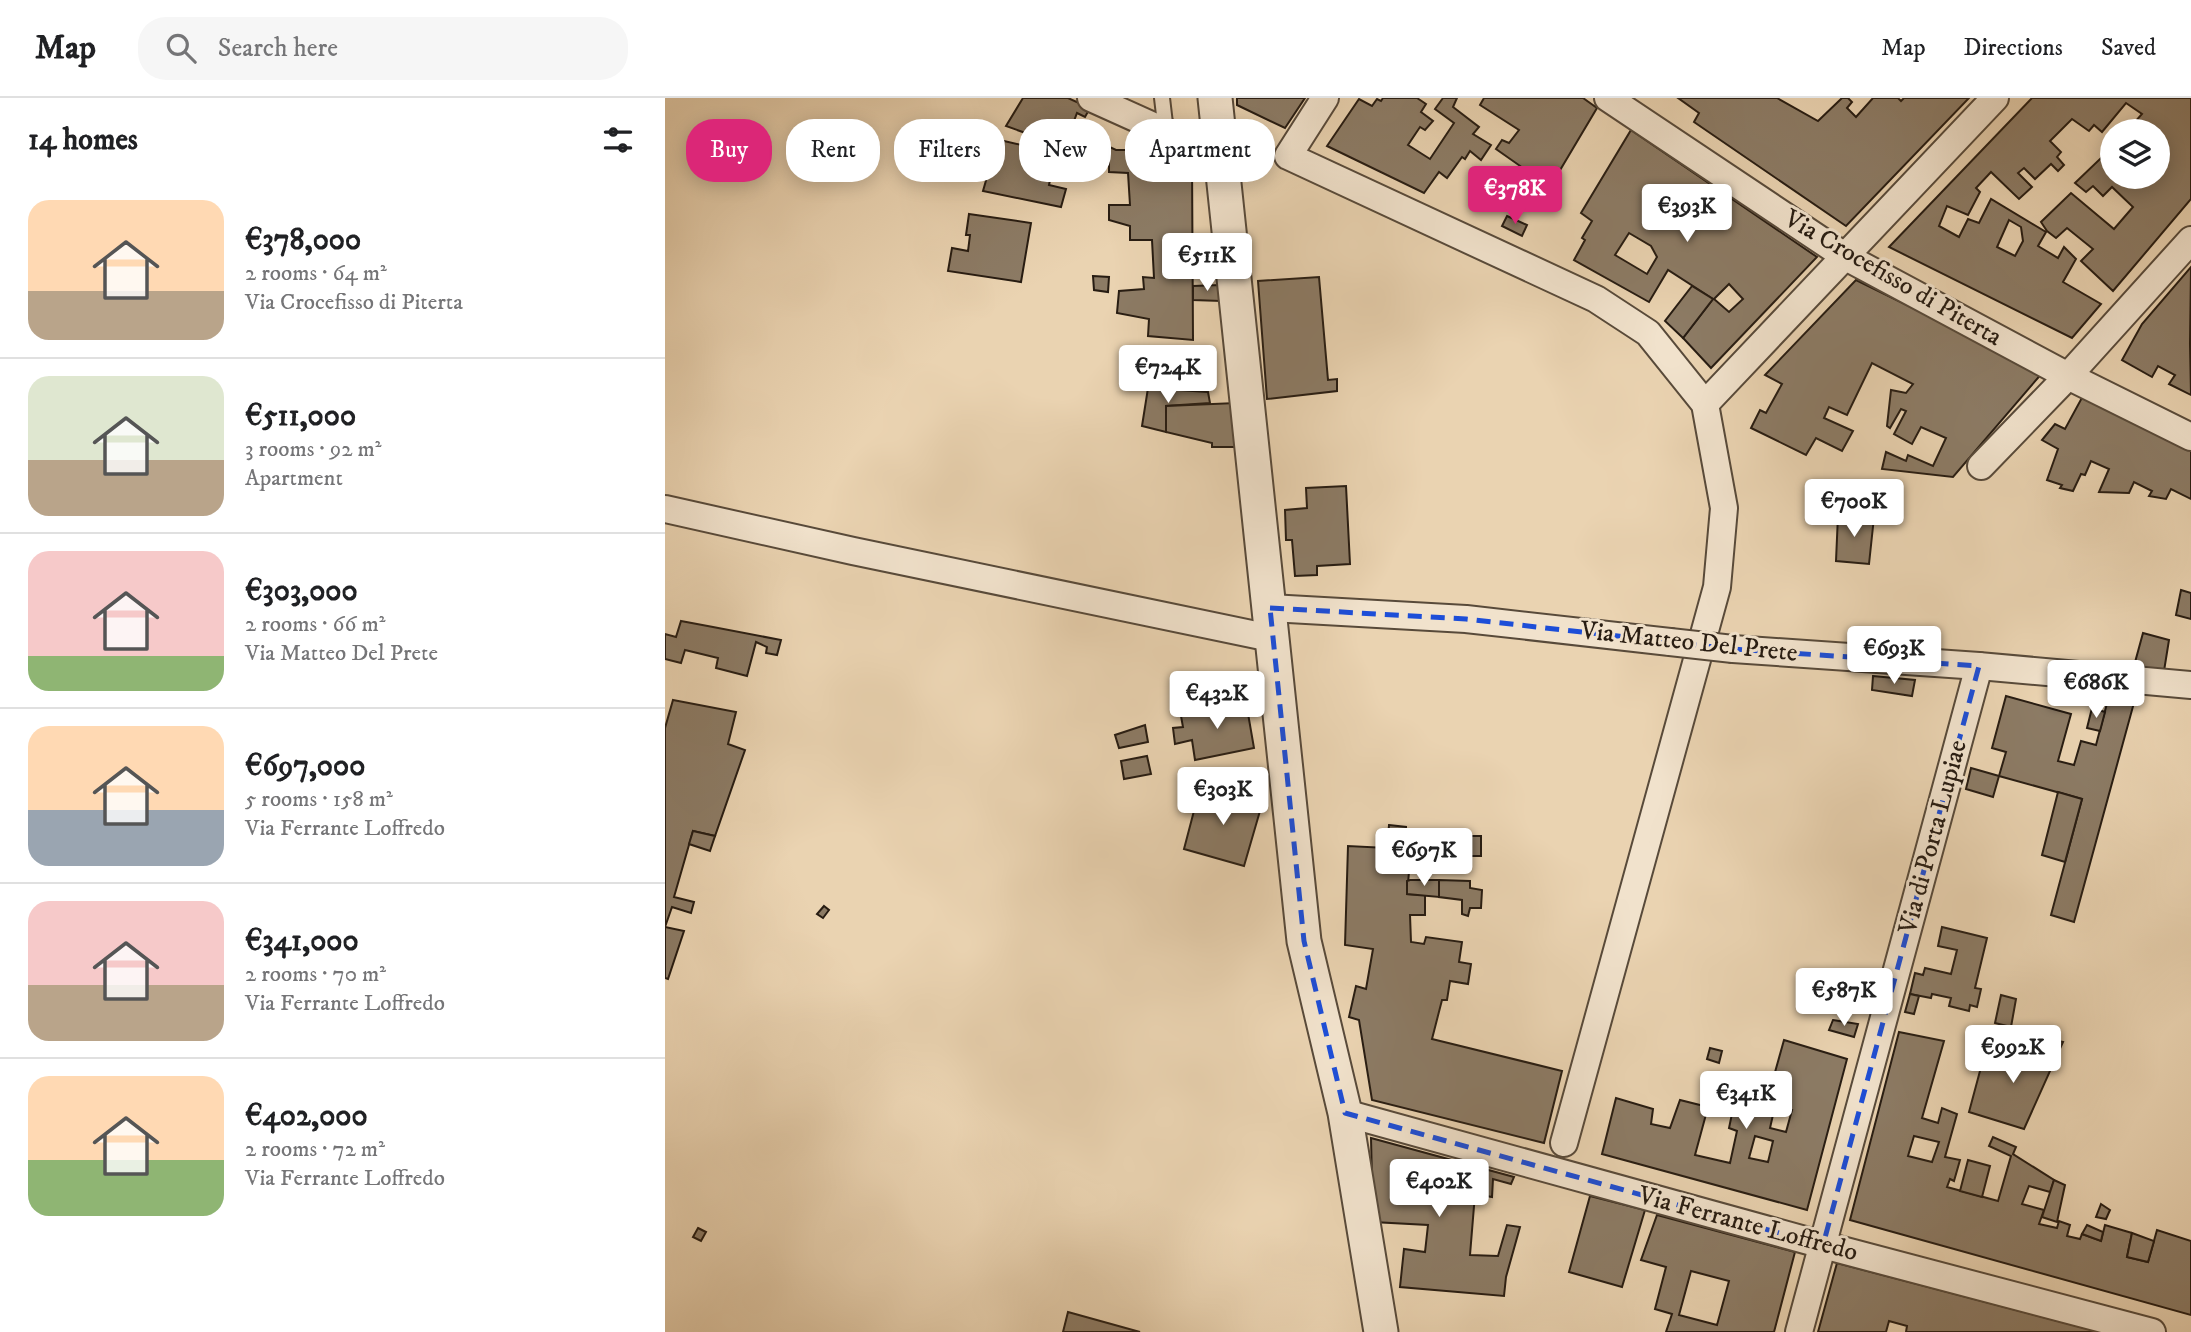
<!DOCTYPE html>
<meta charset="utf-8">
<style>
body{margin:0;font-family:"IM FELL DW Pica",serif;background:#f6f6f6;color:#202124;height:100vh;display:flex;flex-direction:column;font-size:26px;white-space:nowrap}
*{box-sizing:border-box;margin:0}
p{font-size:23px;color:#757577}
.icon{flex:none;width:38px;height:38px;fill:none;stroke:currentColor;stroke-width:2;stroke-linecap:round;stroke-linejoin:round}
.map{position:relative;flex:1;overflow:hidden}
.side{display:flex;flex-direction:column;background:#fff;width:665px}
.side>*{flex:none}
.banner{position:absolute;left:21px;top:21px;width:665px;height:63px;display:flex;gap:14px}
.tools{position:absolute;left:1435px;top:21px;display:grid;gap:14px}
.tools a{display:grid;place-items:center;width:70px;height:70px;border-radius:50%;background:#fff;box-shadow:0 4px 18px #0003;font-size:35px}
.price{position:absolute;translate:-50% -60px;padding:0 16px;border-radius:7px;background:#fff;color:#222;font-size:23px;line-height:46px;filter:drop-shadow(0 2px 4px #0008)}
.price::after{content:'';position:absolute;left:50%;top:42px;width:21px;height:16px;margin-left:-10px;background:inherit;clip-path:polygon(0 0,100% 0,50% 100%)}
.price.on{background:#db2777;color:#fff}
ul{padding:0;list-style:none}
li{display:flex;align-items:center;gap:21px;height:175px;padding:0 28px}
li+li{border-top:2px solid #e0e0e0}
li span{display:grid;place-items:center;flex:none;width:196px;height:140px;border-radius:21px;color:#555}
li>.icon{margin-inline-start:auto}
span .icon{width:84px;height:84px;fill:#fffc;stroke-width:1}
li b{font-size:30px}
h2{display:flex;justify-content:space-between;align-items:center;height:84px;padding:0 28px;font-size:30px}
.pill{padding:0 24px;border-radius:28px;background:#fff;box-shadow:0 4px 18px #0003;font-size:24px;line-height:63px}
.pill.on{background:#db2777;color:#fff}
header{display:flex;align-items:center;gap:42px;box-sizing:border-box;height:98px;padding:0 35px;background:#fff;border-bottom:2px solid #e0e0e0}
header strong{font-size:33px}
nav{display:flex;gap:38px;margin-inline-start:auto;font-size:24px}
.search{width:490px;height:63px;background:#f6f6f6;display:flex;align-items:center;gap:18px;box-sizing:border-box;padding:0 24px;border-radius:28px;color:#757577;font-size:26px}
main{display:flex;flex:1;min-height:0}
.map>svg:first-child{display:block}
.building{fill:#8c7b65;stroke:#271c12;stroke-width:2;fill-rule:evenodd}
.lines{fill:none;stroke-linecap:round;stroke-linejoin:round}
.service-casing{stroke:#584a3a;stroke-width:18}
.minor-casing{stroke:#584a3a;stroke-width:30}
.tertiary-casing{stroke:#584a3a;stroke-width:37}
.service{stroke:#f1e2cc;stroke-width:14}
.minor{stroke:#f1e2cc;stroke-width:26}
.tertiary{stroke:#f1e2cc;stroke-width:33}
.minor-bridge-casing{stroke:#584a3a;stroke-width:30;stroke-linecap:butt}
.minor-bridge{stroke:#f1e2cc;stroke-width:26}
.marked{fill:none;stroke:#1d4ed8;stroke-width:5;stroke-dasharray:14 9;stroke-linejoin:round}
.labels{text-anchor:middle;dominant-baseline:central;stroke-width:6;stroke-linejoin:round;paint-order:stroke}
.street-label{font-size:26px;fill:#271c12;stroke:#f1e2cc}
</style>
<header>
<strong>Map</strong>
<div class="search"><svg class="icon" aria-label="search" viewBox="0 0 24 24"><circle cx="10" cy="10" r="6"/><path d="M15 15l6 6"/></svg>Search here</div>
<nav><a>Map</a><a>Directions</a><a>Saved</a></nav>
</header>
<main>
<section class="side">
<h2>14 homes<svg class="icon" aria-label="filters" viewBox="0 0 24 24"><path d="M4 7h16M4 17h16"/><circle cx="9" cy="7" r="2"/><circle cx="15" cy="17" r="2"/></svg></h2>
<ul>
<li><span style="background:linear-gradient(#ffd9b3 65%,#b9a48a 0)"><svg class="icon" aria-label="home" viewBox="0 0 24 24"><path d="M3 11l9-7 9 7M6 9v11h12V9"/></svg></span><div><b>€378,000</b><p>2 rooms · 64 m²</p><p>Via Crocefisso di Piterta</p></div></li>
<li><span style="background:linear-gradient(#dfe7d0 60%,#b9a48a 0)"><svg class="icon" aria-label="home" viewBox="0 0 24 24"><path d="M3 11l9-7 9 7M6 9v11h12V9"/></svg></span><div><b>€511,000</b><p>3 rooms · 92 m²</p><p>Apartment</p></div></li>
<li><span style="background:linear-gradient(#f6c9c9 75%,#8fb573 0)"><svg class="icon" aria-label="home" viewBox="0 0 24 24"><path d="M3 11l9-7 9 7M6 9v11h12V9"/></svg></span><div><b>€303,000</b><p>2 rooms · 66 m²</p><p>Via Matteo Del Prete</p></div></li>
<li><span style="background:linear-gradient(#ffd9b3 60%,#9aa5b1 0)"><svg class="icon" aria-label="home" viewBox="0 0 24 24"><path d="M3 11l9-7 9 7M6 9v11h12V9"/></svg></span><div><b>€697,000</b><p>5 rooms · 158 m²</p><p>Via Ferrante Loffredo</p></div></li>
<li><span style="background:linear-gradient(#f6c9c9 60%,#b9a48a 0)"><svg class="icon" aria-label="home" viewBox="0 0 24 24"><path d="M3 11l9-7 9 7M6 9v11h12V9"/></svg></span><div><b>€341,000</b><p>2 rooms · 70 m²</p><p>Via Ferrante Loffredo</p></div></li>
<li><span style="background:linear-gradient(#ffd9b3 60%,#8fb573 0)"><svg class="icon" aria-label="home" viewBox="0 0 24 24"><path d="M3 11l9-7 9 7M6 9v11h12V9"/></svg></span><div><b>€402,000</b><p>2 rooms · 72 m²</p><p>Via Ferrante Loffredo</p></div></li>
</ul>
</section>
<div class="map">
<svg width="1526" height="1234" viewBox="0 0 1526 1234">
<rect width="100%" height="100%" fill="#ead3b1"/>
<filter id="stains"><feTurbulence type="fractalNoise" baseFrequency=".00286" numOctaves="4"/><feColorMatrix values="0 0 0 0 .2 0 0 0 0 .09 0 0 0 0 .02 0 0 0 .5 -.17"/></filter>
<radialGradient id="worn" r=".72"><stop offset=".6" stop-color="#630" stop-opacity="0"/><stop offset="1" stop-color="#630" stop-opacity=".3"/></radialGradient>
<g class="building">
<polygon points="358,0 403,0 425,10 420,19 412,15 406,31 451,52 467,52 467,63 486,62 481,39 507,51 510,63 527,63 528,242 483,238 484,221 452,215 454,193 479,191 478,179 489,180 487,142 465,142 465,128 444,122 444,107 465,107 463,75 444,74 444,65 341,28"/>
<polygon points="572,0 640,0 620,30 572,7"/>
<polygon points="718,0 752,0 761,6 756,14 768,23 760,32 755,29 743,47 765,61 789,25 770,11 778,0 792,0 788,9 814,29 808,36 826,47 816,62 805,53 800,61 797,59 782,80 774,74 759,95 662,48 694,1 707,8 712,1 716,3"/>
<polygon points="819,0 918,0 932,10 885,89 831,51 837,42 844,45 854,32 815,7"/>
<polygon points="1013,0 1112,0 1153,23 1177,0 1183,0 1187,4 1182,10 1191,19 1208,0 1233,0 1236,3 1239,0 1304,0 1181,128 1029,24 1034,15"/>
<path d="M1367,0H1526V101L1448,193L1416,163L1428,151L1402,130L1391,140L1382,133L1376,124L1406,95L1449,131L1468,109L1447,89L1438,98L1428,88L1421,94L1410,85L1436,60L1447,70V79H1457L1462,83L1466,79H1493V48L1496,45L1493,41V33H1462L1477,16L1461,5L1437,34L1429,27L1424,33L1407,21L1385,43L1396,54L1392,59L1399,67L1393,73L1386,66L1370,81L1359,70L1353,75L1367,89L1354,101L1326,74L1311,90L1315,94L1303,117L1282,108L1274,128L1294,139L1303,121L1314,125L1326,101L1381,134L1373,148L1393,160L1399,149L1411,161L1398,184L1436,206L1407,240L1224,149ZM1344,122L1356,129L1358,143L1350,158L1332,149Z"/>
<path d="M966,32L1152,159L1046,270L1018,240L1048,201L1003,172L984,204L909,162L920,142L917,140L927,123L916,115ZM964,135L986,148L992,159L982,176L950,157ZM1064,186L1078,201L1064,214L1049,201Z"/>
<polygon points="339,43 391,55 384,87 401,91 396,109 318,93 324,72 332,72"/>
<polygon points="304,116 366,125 356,184 283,173 287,150 303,153 305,137 301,137"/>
<polygon points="842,118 862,127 857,138 837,128"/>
<polygon points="1526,169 1525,246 1526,297 1504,286 1510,277 1493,268 1487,279 1457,262 1477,226"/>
<polygon points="428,178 444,179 443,194 429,192"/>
<polygon points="654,179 663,282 672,281 672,293 602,301 593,183"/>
<polygon points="1191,182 1378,274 1288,379 1217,371 1221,354 1241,363 1243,357 1268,368 1281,340 1256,329 1247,346 1229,336 1241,313 1236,311 1225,330 1222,328 1226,292 1241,295 1248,286 1207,265 1182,317 1164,309 1159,320 1188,333 1177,353 1151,340 1141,357 1086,330 1095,312 1101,315 1117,286 1100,277"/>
<polygon points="555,187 556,203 528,202 528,188"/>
<polygon points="1027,188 1048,201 1018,240 1000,223"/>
<polygon points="483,290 543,294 545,305 501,308 501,334 477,328"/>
<polygon points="1419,296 1526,347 1526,401 1506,391 1501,401 1484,398 1487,393 1469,384 1464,395 1434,394 1444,371 1426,363 1420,377 1416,376 1408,393 1395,390 1397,387 1382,382 1393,351 1377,342 1390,326 1400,331"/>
<polygon points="571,305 574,349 547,349 547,345 501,334 501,308"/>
<polygon points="681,388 685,466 652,468 652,477 630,478 627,442 621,442 620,412 642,410 641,390"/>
<polygon points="1173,417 1209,419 1204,466 1171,463"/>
<polygon points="1516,492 1526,495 1526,521 1511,517"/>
<polygon points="16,523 48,529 116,542 112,557 101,555 102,549 91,544 82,578 51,570 53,560 20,552 16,565 0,561 0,536 11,539"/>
<polygon points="1478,535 1504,542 1499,573 1469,568"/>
<polygon points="1208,578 1250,582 1247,598 1207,592"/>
<polygon points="1445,594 1470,601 1409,824 1386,817 1417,701 1334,678 1341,654 1327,650 1341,598 1406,616 1393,663 1409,667 1416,643 1431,647"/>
<polygon points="8,602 71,614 63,646 80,652 50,738 28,733 9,799 29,804 26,815 7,809 0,829 19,833 3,881 0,880 0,630"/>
<polygon points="581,604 589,650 530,662 527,642 510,646 508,630 518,629 516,618"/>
<polygon points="1427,610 1440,614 1435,633 1422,630"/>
<polygon points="480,627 483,644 454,650 450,637"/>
<polygon points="482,658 486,676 459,681 456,663"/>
<polygon points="1306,670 1334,678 1328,699 1301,691"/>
<polygon points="535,690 597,706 579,768 519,751"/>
<polygon points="1393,694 1417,701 1400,764 1377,757"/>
<polygon points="724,727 741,729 741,752 746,752 742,796 760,797 760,817 745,817 746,844 759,846 761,839 797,844 794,864 806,866 803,886 785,883 782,902 777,902 767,941 897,973 879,1045 707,1002 694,922 684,919 691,888 701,891 708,851 680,847 683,748 722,750"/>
<polygon points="28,733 50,738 45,753 24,746"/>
<rect x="805" y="738" width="11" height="20"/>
<polygon points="745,782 774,782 774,799 742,796 742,783"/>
<polygon points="774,782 805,783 805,790 817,792 816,810 805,810 803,818 797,816 797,802 774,799"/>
<polygon points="159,808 164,812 158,820 152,816"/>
<polygon points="1277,829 1322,840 1310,890 1316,891 1312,909 1305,907 1304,913 1284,908 1286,900 1267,896 1266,900 1245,896 1250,875 1258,877 1260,870 1286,876 1292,852 1273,848"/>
<polygon points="1245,896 1254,898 1249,916 1240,914"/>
<polygon points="1336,897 1351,901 1346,929 1330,925"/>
<polygon points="1168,922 1193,926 1189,939 1164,932"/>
<path d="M1234,934L1279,943L1257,1020L1273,1025L1277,1010L1292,1016L1280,1059L1295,1062L1289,1083L1285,1081L1282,1089L1333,1103L1346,1058L1324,1048L1328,1039L1351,1049L1348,1056L1389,1082L1385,1094L1364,1088L1357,1106L1379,1112L1374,1126L1392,1130L1394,1123L1405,1127L1402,1138L1415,1141L1417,1136L1436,1143L1440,1127L1467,1135L1462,1159L1483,1164L1492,1132L1526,1143V1217L1185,1122ZM1249,1038L1274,1044L1267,1064L1243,1058Z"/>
<polygon points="1379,940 1398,944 1359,1031 1304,1014 1319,958 1326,960 1327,957 1333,957 1335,955 1359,960 1360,958 1372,960 1375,959"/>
<path d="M1119,942L1182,961L1142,1112L937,1056L951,1000L988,1011L986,1026L1005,1030L1015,1002L1043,1009L1030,1057L1065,1065L1072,1033L1064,1030L1072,992L1082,994L1085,978L1107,985ZM1110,1008L1127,1012L1121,1034L1105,1030ZM1090,1038L1108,1043L1103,1064L1084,1060Z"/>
<polygon points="1045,950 1057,953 1054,965 1042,961"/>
<polygon points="706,1040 849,1079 846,1086 828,1081 827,1099 810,1096 805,1157 833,1158 842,1127 855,1129 841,1179 839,1198 735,1189 739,1151 760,1154 763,1127 708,1124"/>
<polygon points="1303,1062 1325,1068 1317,1099 1295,1093"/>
<polygon points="1389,1082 1400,1087 1392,1124 1377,1119"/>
<polygon points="925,1098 980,1112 957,1189 904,1174"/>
<polygon points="1436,1106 1445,1112 1441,1121 1431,1119"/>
<path d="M992,1117L1130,1154L1109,1234H1001L1007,1216L990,1211L1001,1169L976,1162ZM1026,1173L1064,1183L1052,1227L1014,1217Z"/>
<polygon points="1422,1127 1438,1134 1436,1143 1417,1136"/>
<polygon points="33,1130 41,1134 36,1143 28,1139"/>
<polygon points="1467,1135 1489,1143 1483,1164 1462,1159"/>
<polygon points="1172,1165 1435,1234 1241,1234 1242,1228 1224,1223 1221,1234 1153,1234"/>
<polygon points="403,1214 475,1234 398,1234"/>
</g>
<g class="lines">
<g class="service-casing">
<polyline id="service" points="497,0 501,34"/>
</g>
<g class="minor-casing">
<g id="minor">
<polyline points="426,0 557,59"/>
<polyline points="660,0 623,58 931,201 983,235 1040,306 1059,410 1052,489 899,1045"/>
<polyline points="943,0 1181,159 1403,278 1526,339"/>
<polyline points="1040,306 1330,0"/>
<polyline points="1316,368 1403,278 1526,142"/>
<polyline points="0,411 188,453 606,540"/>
<polyline points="605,510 801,521 1005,544"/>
<polyline points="1068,551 1314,568 1526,587"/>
<polyline points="680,1015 1158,1147 1487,1234"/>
<polyline points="1134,1234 1314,568"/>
</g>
</g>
<g class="tertiary-casing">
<polyline id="tertiary" points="550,0 639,843 680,1015 716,1234"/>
</g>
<use href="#service" class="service"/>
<use href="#minor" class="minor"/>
<use href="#tertiary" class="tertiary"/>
<g class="minor-bridge-casing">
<polyline id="minor-bridge" points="1005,544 1068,551"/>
</g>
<use href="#minor-bridge" class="minor-bridge"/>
</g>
<path class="marked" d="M605,510L801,521L1068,551L1314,568L1158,1147L680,1015L639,843Z"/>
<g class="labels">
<g class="street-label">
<text transform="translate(1228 180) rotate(30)">Via Crocefisso di Piterta</text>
<text transform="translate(1024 544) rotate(6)">Via Matteo Del Prete</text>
<text transform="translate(1268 739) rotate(-75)">Via di Porta Lupiae</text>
<text transform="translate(1083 1126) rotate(15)">Via Ferrante Loffredo</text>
</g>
</g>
<rect width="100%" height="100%" filter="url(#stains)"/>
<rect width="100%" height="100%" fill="url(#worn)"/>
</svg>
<div class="tools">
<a><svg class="icon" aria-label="layers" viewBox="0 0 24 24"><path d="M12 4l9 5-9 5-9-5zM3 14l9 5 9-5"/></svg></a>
</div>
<b class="price on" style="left:850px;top:128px">€378K</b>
<b class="price" style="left:1022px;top:146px">€393K</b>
<b class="price" style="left:542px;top:195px">€511K</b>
<b class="price" style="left:503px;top:307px">€724K</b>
<b class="price" style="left:1189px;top:441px">€700K</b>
<b class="price" style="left:1229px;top:588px">€693K</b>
<b class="price" style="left:1431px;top:622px">€686K</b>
<b class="price" style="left:552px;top:633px">€432K</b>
<b class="price" style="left:558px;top:729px">€303K</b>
<b class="price" style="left:759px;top:790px">€697K</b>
<b class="price" style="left:1179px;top:930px">€587K</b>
<b class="price" style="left:1348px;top:987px">€992K</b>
<b class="price" style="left:1081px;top:1033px">€341K</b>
<b class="price" style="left:774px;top:1121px">€402K</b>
<div class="banner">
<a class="pill on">Buy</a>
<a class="pill">Rent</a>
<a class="pill">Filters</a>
<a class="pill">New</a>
<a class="pill">Apartment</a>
</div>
</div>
</main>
